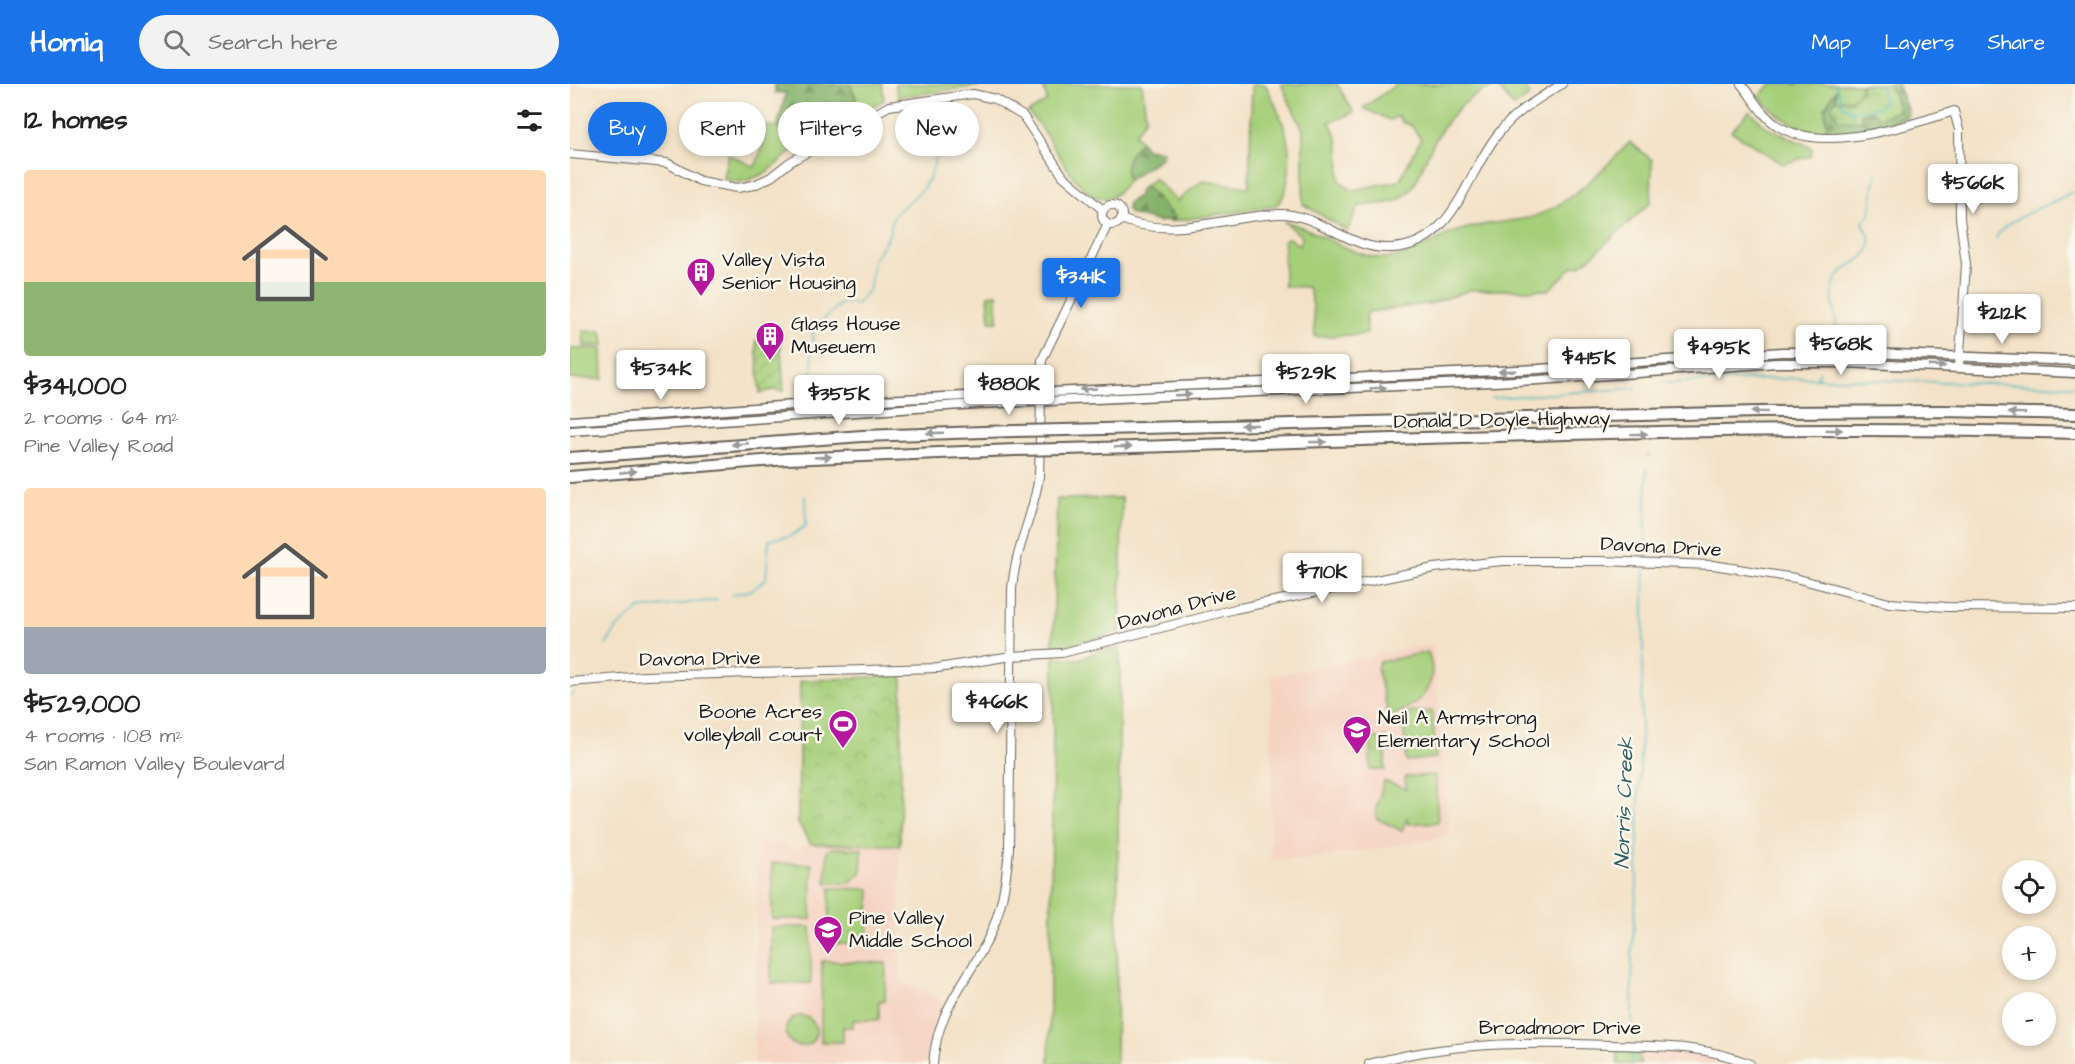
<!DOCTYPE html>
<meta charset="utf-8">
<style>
body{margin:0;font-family:"Architects Daughter",sans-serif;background:#f2f2f2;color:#222;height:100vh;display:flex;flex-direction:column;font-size:22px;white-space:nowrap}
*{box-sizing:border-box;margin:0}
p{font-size:20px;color:#767676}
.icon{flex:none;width:33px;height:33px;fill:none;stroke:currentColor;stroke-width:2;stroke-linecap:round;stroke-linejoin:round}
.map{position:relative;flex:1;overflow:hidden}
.side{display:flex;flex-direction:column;background:#fff;width:570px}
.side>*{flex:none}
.guide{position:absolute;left:18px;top:18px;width:570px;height:54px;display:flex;gap:12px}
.controls{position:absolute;left:1432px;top:776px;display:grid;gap:12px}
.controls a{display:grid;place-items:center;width:54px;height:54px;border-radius:50%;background:#fff;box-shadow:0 3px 9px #0003;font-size:30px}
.price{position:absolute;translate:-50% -51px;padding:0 14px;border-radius:6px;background:#fff;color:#222;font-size:20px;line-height:39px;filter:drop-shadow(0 2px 3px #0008)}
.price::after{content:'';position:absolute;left:50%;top:36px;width:18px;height:14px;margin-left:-9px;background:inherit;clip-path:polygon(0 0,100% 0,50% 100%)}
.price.active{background:#1a73e8;color:#fff}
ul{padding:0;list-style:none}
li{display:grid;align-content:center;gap:12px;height:318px;padding:0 24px}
li span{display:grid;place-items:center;height:186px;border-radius:6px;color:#555}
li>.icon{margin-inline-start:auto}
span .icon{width:108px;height:108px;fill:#fffc;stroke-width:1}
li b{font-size:26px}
h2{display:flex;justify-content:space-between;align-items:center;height:72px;padding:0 24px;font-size:26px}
.tag{padding:0 21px;border-radius:27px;background:#fff;box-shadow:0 3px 9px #0003;font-size:21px;line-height:54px}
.tag.active{background:#1a73e8;color:#fff}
header{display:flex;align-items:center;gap:36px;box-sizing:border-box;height:84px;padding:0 30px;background:#1a73e8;color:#fff}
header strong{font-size:28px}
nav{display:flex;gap:33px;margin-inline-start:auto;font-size:21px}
.search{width:420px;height:54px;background:#f2f2f2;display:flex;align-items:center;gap:15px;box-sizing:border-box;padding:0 21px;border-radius:33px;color:#767676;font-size:22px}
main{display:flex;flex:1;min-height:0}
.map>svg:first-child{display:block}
.built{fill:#f5d3c1}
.grass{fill:#a6cf7a;stroke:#61764b;stroke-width:1.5}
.forest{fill:url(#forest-firs);stroke:#506743;stroke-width:1.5}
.wetland{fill:url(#wetland-marsh);stroke:#61764b;stroke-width:1.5}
.park{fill:url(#park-crowns);stroke:#61764b;stroke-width:1.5}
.garden{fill:url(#garden-furrows);stroke:#61764b;stroke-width:1.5}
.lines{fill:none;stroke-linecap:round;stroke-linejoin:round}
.stream{stroke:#45b4bf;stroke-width:1.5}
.tertiary-casing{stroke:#676158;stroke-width:10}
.secondary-casing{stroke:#676158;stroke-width:11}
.motorway-casing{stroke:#676158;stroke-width:14}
.tertiary{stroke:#fff;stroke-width:8}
.secondary{stroke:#fff;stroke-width:8}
.motorway{stroke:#fff;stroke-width:10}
.motorway-bridge-casing{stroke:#676158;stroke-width:14;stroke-linecap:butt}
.motorway-bridge{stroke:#fff;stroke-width:10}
.oneway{fill:#999}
.labels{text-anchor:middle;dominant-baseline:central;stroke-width:5;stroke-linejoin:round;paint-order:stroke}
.poi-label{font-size:20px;fill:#1c1c1c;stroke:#fbf7ec;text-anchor:start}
.street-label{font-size:20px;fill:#1c1c1c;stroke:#fbf7ec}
.water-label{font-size:21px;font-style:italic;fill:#2e6065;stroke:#fbf7ec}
</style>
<header>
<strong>Homiq</strong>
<div class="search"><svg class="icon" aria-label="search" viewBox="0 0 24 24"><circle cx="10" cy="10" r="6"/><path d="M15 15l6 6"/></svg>Search here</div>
<nav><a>Map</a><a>Layers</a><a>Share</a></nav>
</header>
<main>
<section class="side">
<h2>12 homes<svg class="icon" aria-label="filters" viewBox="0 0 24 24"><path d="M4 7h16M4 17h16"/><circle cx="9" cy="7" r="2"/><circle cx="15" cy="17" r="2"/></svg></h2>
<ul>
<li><span style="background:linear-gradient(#ffd9b3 60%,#8fb573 0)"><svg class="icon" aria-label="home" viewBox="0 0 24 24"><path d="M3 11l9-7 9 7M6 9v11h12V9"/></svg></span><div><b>$341,000</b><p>2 rooms · 64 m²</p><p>Pine Valley Road</p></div></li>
<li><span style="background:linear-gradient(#ffd9b3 75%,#9aa5b1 0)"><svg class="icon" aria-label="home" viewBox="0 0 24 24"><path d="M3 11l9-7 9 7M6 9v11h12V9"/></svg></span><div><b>$529,000</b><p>4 rooms · 108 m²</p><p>San Ramon Valley Boulevard</p></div></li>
</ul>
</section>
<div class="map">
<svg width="1505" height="980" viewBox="0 0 1505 980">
<defs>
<pattern id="forest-firs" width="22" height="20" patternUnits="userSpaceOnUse" patternTransform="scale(1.5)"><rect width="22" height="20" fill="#84b26a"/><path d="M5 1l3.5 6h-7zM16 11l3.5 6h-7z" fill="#6b9056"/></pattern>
<pattern id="wetland-marsh" width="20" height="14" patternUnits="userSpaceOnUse" patternTransform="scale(1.5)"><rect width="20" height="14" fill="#a6cf7a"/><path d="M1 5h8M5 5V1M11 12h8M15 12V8" fill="none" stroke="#8eb169"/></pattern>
<pattern id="park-crowns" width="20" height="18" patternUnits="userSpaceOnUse" patternTransform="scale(1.5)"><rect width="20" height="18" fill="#a6cf7a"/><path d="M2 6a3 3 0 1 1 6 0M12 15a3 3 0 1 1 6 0" fill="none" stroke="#8eb169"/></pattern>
<pattern id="garden-furrows" width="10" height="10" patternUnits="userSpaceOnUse" patternTransform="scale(1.5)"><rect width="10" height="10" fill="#a6cf7a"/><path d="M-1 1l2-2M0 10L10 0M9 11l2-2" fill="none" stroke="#8eb169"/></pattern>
</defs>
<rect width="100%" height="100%" fill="#fbf7ec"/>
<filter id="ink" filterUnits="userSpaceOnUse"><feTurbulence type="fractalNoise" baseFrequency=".0167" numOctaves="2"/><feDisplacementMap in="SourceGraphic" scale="12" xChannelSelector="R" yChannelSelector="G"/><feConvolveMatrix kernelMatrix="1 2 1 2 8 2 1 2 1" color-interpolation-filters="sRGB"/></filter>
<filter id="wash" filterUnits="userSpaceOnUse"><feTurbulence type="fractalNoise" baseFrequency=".008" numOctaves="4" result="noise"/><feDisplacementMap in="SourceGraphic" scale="24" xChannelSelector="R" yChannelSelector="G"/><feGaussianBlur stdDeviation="1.35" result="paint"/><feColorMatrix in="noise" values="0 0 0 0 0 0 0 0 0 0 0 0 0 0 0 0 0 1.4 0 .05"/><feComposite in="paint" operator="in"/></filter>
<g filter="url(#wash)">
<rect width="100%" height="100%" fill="#f3e2c7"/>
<g class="built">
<polygon points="863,560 879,753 733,776 701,775 702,592"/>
<polygon points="187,758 214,759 218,765 225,767 230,766 234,760 330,761 330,899 353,906 373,918 363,942 357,980 184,980"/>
<polygon points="1067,967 1104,967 1137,973 1155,980 1071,980"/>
</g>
<g class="grass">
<polygon points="280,0 312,0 314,16 221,68 196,89 176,97 162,98 153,94 158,70 185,83 193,62 195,42 207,43 221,55 245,49 286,14"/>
<polygon points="325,0 401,0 409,2 328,13"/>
<path d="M473,0H572L576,34L565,50L571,58C561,68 552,82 558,96C553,102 547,112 538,114C506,121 480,45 458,29L477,17Z"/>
<path d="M682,0H695C711,31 724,58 718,94C716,107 715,113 705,122L598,138L605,135L575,102L584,94L607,117L632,97L679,103Z"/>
<path d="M711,0H767L783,27L781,30L759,38C773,56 768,75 770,97L782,106L829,97L851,55L841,41L833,39L828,32L820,36L793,24L827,0H953L960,11L944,23L927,2C896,9 872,40 859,68C851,85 847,104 830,115C820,121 801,120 789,122L777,147L733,120V46Z"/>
<path d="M1201,0H1291V7L1280,16H1266V7L1255,30L1257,41L1254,49C1227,44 1206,34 1189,12Z"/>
<polygon points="1180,27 1195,42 1242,64 1241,72 1213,80 1161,47"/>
<path d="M1060,58L1082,76L1081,118L1019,175L1009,182H1003L979,206H900L863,219L799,228L796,232L797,250L745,253L743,221L738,203L714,202V156L719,154L729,161L732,153L714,137C745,145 772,167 804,173C832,178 853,162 877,151C902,140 931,139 958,134C994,126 1035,84 1060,58Z"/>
<polygon points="32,264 33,295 0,295 0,265"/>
<polygon points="552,414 550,548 500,561 483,562 487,415"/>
<polygon points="550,564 546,980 479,980 484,573 510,575 526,568"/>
<path d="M858,568C871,603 849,621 819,633L807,584L810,578Z"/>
<polygon points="862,627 866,674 836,677 833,629"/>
<polygon points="865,691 868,738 838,740 837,734 832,747 806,734 805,728 814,697 836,705 835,693"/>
<polygon points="262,764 292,765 291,789 279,799 256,799 257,767"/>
<polygon points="202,779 242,780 241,835 202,835"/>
<polygon points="260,804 300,805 298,861 258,859"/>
<rect x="201" y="843" width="40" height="56"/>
<polygon points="252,877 316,879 315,916 309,917 309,936 283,936 283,943 273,943 273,958 251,958"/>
<circle cx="231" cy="947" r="15"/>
<polygon points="1047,966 1067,967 1071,980 1048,980"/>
</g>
<g class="forest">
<polygon points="205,0 280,0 286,14 285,25 245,49 221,55 207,43 216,9 205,9"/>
<polygon points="1319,0 1327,0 1338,28 1337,33 1285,48 1254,49 1257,41 1255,24 1266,6 1266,16 1263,22 1291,37 1291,30 1329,26"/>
<path d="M571,58L576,65L593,67L591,74L558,96C551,80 560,68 571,58Z"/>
<polygon points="575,102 605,134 590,138 560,130 557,125 558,119 569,111 570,106"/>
</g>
<polygon class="wetland" points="1291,0 1319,0 1329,26 1309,34 1301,27 1291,30 1291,37 1269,36 1262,22 1266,16 1281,16 1291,7"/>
<g class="park">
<polygon points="427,210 428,237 420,237 418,211"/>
<polygon points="13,247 32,247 34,261 14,262"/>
<polygon points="332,591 330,761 241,760 228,739 230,597"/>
<polygon points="800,654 816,654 815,686 800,686"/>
</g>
<polygon class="garden" points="210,254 214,307 202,306 190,309 186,256"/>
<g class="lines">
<g class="stream">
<polyline points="1266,0 1272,21 1282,27 1283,33"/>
<polyline points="1282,27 1307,24 1314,17 1310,0"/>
<path d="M1426,154C1433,135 1485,119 1502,108"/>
<path d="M1264,249C1271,238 1256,216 1266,195C1275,178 1306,177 1299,151C1297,146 1294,143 1293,138L1300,130L1306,88"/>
<polyline points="1247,294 1250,287"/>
<polyline points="1092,299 1235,294 1505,302"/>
<polyline points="241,311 243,246 271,219 287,220 300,204 303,176 318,153 324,131 352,106 359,95 370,61 362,28"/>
<polyline points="921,314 1066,304"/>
<polyline points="1078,370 1078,373"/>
<polyline points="1075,470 1077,385"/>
<polyline points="162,511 182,506 196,495 199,456 220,452 236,442 235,412"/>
<polyline points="36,561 47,544 69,525 147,516"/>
<polyline points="0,612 3,608"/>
<polyline points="1062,953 1062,869 1067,799 1075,486"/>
<polyline points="1062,980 1062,968"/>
</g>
</g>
</g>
<g filter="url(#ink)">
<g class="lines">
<g class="tertiary-casing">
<g id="tertiary">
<path d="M1171,0C1183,14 1192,32 1208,42C1253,70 1337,42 1384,27L1389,46L1390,134L1396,180L1389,283"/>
<polyline points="0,70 97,79 130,97 167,104 184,101 201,93 220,78 319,22 403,10 425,15 453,32 493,92 533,126"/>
<circle cx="542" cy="131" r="10"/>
<path d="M551,135C602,156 656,132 709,130C749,129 779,166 821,164C884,162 895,91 928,50C945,28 968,15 992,0"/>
<polyline points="0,598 75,592 368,584 441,572 492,569 665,525 864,484 932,477 1031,477 1143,481 1225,494 1319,519 1377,523 1505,524"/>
<path d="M363,980C367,927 393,903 416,859C432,829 436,798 439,765L442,505C445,465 464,430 469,392L472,276L538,140"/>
<path d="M799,980C878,958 959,958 1040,961C1089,962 1134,961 1180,980"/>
</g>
</g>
<g class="secondary-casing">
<g id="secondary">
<polyline points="0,337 267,318 968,285 1212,268 1274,268 1505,277"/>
<polyline points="0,347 407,320 969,296 1207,279 1274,279 1505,289"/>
</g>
</g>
<g class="motorway-casing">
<g id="motorway">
<polyline points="494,346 1188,328 1375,327 1505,330"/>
<path d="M494,365C831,356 1168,339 1505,349"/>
<polyline points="0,374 292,352 444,347"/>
<polyline points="0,393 217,375 445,366"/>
</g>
</g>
<use href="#tertiary" class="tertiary"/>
<use href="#secondary" class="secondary"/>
<use href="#motorway" class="motorway"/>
<g class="motorway-bridge-casing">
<g id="motorway-bridge">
<polyline points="444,347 494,346"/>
<polyline points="445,366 494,365"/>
</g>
</g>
<use href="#motorway-bridge" class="motorway-bridge"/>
</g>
<defs><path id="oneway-solid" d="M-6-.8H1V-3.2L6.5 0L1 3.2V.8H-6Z" transform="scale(1.5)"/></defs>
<g class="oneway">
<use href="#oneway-solid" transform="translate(1367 282) rotate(2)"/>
<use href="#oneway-solid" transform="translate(937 287) rotate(177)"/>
<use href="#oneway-solid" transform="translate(808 304) rotate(-3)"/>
<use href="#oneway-solid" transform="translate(518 305) rotate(177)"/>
<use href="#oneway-solid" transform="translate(613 311) rotate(-2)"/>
<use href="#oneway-solid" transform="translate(1189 328) rotate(179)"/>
<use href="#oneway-solid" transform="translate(1447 329) rotate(-179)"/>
<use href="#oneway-solid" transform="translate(679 341) rotate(179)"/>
<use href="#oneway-solid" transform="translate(1264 346)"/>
<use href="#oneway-solid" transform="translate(365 349) rotate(178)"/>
<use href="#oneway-solid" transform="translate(1069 350) rotate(-1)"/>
<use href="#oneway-solid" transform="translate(748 358) rotate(-1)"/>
<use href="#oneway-solid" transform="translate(170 360) rotate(175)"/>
<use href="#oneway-solid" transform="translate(553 363) rotate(-1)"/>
<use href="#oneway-solid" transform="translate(253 373) rotate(-3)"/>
<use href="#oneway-solid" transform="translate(58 388) rotate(-5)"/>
</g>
</g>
<defs>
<g id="building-pin" transform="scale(1.5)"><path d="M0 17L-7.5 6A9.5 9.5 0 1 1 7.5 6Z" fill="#b5179e" stroke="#fbf7ec"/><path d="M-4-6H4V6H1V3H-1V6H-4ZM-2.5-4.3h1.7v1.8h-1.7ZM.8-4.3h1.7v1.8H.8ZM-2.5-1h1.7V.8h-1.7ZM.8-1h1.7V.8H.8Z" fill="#fff"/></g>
<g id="stadium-pin" transform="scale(1.5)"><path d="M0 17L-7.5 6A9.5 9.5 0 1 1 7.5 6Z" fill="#b5179e" stroke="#fbf7ec"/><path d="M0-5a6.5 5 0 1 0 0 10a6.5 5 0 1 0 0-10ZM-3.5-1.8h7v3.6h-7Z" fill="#fff"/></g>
<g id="school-pin" transform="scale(1.5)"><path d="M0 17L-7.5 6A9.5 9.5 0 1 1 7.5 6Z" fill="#b5179e" stroke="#fbf7ec"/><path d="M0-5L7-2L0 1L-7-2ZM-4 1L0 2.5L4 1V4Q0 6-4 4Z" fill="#fff"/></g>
</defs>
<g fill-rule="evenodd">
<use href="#building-pin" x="131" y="188"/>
<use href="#building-pin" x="200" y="252"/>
<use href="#stadium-pin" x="273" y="640"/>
<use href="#school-pin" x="787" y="646"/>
<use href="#school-pin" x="258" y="846"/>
</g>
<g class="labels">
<g class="poi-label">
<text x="152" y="176">Valley Vista<tspan x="152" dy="23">Senior Housing</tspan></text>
<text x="221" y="240">Glass House<tspan x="221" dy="23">Museuem</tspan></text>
<text x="252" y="628" text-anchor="end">Boone Acres<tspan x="252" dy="23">volleyball court</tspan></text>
<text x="808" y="634">Neil A Armstrong<tspan x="808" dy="23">Elementary School</tspan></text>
<text x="279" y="834">Pine Valley<tspan x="279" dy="23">Middle School</tspan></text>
</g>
<g class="street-label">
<text transform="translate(932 336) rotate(-1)">Donald D Doyle Highway</text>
<text transform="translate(1091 463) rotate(3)">Davona Drive</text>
<text transform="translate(607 524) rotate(-15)">Davona Drive</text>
<text transform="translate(130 575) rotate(-1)">Davona Drive</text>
<text x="990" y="944">Broadmoor Drive</text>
</g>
<g class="water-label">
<text transform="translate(1054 719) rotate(-88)">Norris Creek</text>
</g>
</g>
</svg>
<div class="controls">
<a><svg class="icon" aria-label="locate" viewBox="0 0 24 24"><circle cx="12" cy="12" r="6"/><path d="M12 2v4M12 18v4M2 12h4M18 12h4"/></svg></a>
<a>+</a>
<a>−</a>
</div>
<b class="price" style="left:1403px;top:131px">$566K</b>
<b class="price active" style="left:511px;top:225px">$341K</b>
<b class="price" style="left:1432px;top:261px">$212K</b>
<b class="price" style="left:1271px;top:292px">$568K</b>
<b class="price" style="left:1149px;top:296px">$495K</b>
<b class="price" style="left:1019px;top:306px">$415K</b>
<b class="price" style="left:91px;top:317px">$534K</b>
<b class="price" style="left:736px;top:321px">$529K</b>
<b class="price" style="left:439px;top:332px">$880K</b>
<b class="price" style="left:269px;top:342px">$355K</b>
<b class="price" style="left:752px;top:520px">$710K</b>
<b class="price" style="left:427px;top:650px">$466K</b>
<div class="guide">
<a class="tag active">Buy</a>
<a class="tag">Rent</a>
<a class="tag">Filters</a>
<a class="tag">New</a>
</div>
</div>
</main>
